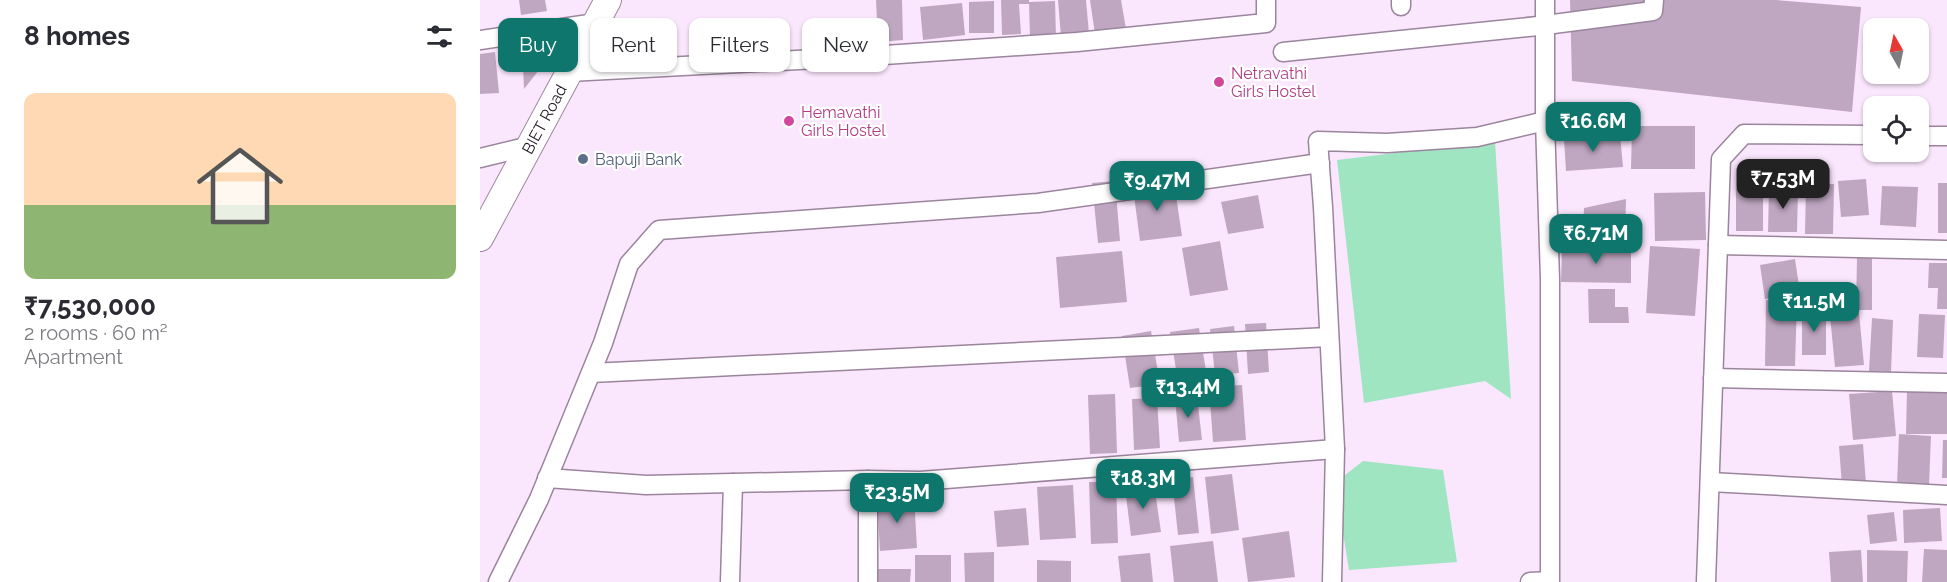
<!DOCTYPE html>
<meta charset="utf-8">
<style>
body{margin:0;font-family:Raleway,sans-serif;background:#f2f2f3;color:#2b2b33;height:100vh;display:flex;flex-direction:column;font-size:22px;white-space:nowrap}
*{box-sizing:border-box;margin:0}
p{font-size:20px;color:#7c7c81}
.icon{flex:none;width:33px;height:33px;fill:none;stroke:currentColor;stroke-width:2;stroke-linecap:round;stroke-linejoin:round}
.map{position:relative;flex:1;overflow:hidden}
.sheet{display:flex;flex-direction:column;background:#fff;width:480px}
.sheet>*{flex:none}
.banner{position:absolute;left:18px;top:18px;width:570px;height:54px;display:flex;gap:12px}
.needle{width:39px;rotate:351deg}
.fabs{position:absolute;left:1383px;top:18px;display:grid;gap:12px}
.fabs a{display:grid;place-items:center;width:66px;height:66px;border-radius:12px;background:#fff;box-shadow:0 2px 4px #0004;font-size:30px}
.price{position:absolute;translate:-50% -51px;padding:0 14px;border-radius:12px;background:#0f766e;color:#fff;font-size:20px;line-height:39px;filter:drop-shadow(0 2px 3px #0008)}
.price::after{content:'';position:absolute;left:50%;top:36px;width:18px;height:14px;margin-left:-9px;background:inherit;clip-path:polygon(0 0,100% 0,50% 100%)}
.price.selected{background:#222;color:#fff}
ul{padding:0;list-style:none}
li{display:grid;align-content:center;gap:12px;height:318px;padding:0 24px}
li span{display:grid;place-items:center;height:186px;border-radius:12px;color:#555}
li>.icon{margin-inline-start:auto}
span .icon{width:108px;height:108px;fill:#fffc;stroke-width:1}
li b{font-size:26px}
h2{display:flex;justify-content:space-between;align-items:center;height:72px;padding:0 24px;font-size:26px}
.chip{padding:0 21px;border-radius:12px;background:#fff;box-shadow:0 2px 4px #0004;font-size:21px;line-height:54px}
.chip.selected{background:#0f766e;color:#fff}
main{display:flex;flex:1;min-height:0}
.map>svg:first-child{display:block}
.green{fill:#9fe5c2}
.building{fill:#bfa7c1}
.lines{fill:none;stroke-linecap:round;stroke-linejoin:round}
.street-casing{stroke:#9b849d;stroke-width:21}
.secondary-casing{stroke:#9b849d;stroke-width:28}
.street{stroke:#fff;stroke-width:18}
.secondary{stroke:#fff;stroke-width:26}
.hotel-dot{fill:#d1479c;stroke:#fff;stroke-width:2}
.service-dot{fill:#5c6f8a;stroke:#fff;stroke-width:2}
.labels{text-anchor:middle;dominant-baseline:central;stroke-width:4.5;stroke-linejoin:round;paint-order:stroke}
.hotel-label{font-size:16px;fill:#b23c85;stroke:#fff;text-anchor:start}
.street-label{font-size:16px;fill:#221923;stroke:#fff}
.service-label{font-size:16px;fill:#4e5e75;stroke:#fff;text-anchor:start}
</style>
<main>
<section class="sheet">
<h2>8 homes<svg class="icon" aria-label="filters" viewBox="0 0 24 24"><path d="M4 7h16M4 17h16"/><circle cx="9" cy="7" r="2"/><circle cx="15" cy="17" r="2"/></svg></h2>
<ul>
<li><span style="background:linear-gradient(#ffd9b3 60%,#8fb573 0)"><svg class="icon" aria-label="home" viewBox="0 0 24 24"><path d="M3 11l9-7 9 7M6 9v11h12V9"/></svg></span><div><b>₹7,530,000</b><p>2 rooms · 60 m²</p><p>Apartment</p></div></li>
</ul>
</section>
<div class="map">
<svg width="1467" height="582" viewBox="0 0 1467 582">
<rect width="100%" height="100%" fill="#fbe7fd"/>
<g class="green">
<polygon points="1015,141 1031,399 1005,381 884,403 857,160"/>
<polygon points="883,461 963,470 977,562 869,570 855,483"/>
</g>
<g class="building">
<polygon points="39,0 65,0 67,11 41,15"/>
<polygon points="396,0 422,0 423,40 398,42"/>
<polygon points="521,0 549,0 549,4 539,4 541,34 522,35"/>
<polygon points="578,0 606,0 609,34 581,37"/>
<polygon points="610,0 641,0 646,29 615,34"/>
<polygon points="1090,0 1296,0 1381,7 1372,112 1092,81"/>
<polygon points="514,1 514,33 489,33 489,2"/>
<polygon points="575,1 576,37 550,38 549,2"/>
<polygon points="482,3 485,35 443,40 440,7"/>
<polygon points="81,42 44,89 42,44"/>
<polygon points="15,52 19,93 0,94 0,54"/>
<polygon points="1152,126 1215,126 1215,169 1151,169"/>
<polygon points="1140,135 1143,167 1086,171 1084,139"/>
<polygon points="1386,179 1389,215 1361,217 1358,181"/>
<polygon points="635,181 640,241 618,243 612,183"/>
<polygon points="694,182 702,236 660,241 653,188"/>
<rect x="1458" y="183" width="9" height="50"/>
<polygon points="1326,184 1354,184 1353,234 1325,234"/>
<polygon points="1402,186 1438,187 1436,227 1400,225"/>
<rect x="1256" y="188" width="27" height="43"/>
<polygon points="1289,188 1318,189 1317,232 1288,232"/>
<polygon points="1225,192 1226,240 1175,241 1174,193"/>
<polygon points="778,195 784,228 748,234 741,202"/>
<polygon points="1146,199 1145,239 1103,238 1104,208"/>
<polygon points="740,241 748,290 710,296 702,248"/>
<polygon points="1082,246 1151,247 1151,283 1081,282"/>
<polygon points="1170,246 1220,249 1215,316 1166,313"/>
<polygon points="642,251 647,302 580,308 576,257"/>
<polygon points="1377,257 1392,257 1392,310 1376,310"/>
<polygon points="1315,259 1320,293 1285,299 1280,265"/>
<polygon points="1449,263 1467,263 1467,309 1457,309 1458,288 1448,288"/>
<polygon points="1108,289 1135,289 1135,307 1148,307 1149,323 1109,323"/>
<polygon points="1286,300 1317,301 1315,366 1285,366"/>
<rect x="1322" y="311" width="24" height="44"/>
<polygon points="1379,313 1384,365 1355,367 1350,316"/>
<polygon points="1439,314 1465,315 1463,358 1437,357"/>
<polygon points="1392,318 1413,320 1411,372 1389,371"/>
<polygon points="786,323 789,372 768,374 765,324"/>
<polygon points="754,326 759,373 735,375 730,329"/>
<polygon points="719,328 728,383 699,388 690,332"/>
<polygon points="671,331 680,384 650,388 642,336"/>
<polygon points="762,385 766,440 733,442 729,387"/>
<polygon points="1427,389 1467,389 1467,434 1426,434"/>
<polygon points="1412,391 1416,436 1373,440 1369,394"/>
<polygon points="635,394 637,453 610,454 608,395"/>
<polygon points="717,396 722,440 699,442 695,398"/>
<polygon points="677,398 680,448 654,450 652,399"/>
<polygon points="1419,434 1451,436 1449,486 1417,485"/>
<polygon points="1463,440 1467,440 1467,478 1462,478"/>
<polygon points="1383,444 1386,484 1362,486 1359,446"/>
<polygon points="752,474 759,530 731,534 725,477"/>
<polygon points="713,477 719,533 698,535 692,479"/>
<polygon points="609,482 636,482 638,543 611,544"/>
<polygon points="674,484 681,532 651,536 645,488"/>
<polygon points="593,485 596,538 560,540 557,487"/>
<polygon points="434,496 437,548 400,551 397,499"/>
<polygon points="546,508 549,545 517,547 514,511"/>
<polygon points="1460,508 1462,541 1424,543 1423,510"/>
<polygon points="1414,512 1417,541 1390,544 1387,515"/>
<polygon points="809,531 815,577 768,582 762,538"/>
<polygon points="733,541 738,582 694,582 690,546"/>
<polygon points="1444,549 1467,550 1467,582 1442,582"/>
<polygon points="1381,550 1383,582 1351,582 1349,552"/>
<polygon points="1387,550 1428,551 1427,582 1387,582"/>
<polygon points="514,552 514,582 485,582 484,553"/>
<polygon points="670,553 673,582 641,582 638,556"/>
<rect x="435" y="555" width="36" height="27"/>
<polygon points="557,560 591,561 591,582 557,582"/>
<polygon points="395,569 431,569 430,582 395,582"/>
</g>
<g class="lines">
<g class="street-casing">
<g id="street">
<polyline points="921,0 921,6"/>
<polyline points="0,40 116,23"/>
<polyline points="803,52 1058,26 1173,11 1174,0"/>
<polyline points="89,72 375,57 597,42 786,23 786,0"/>
<polyline points="1438,136 1467,136"/>
<polyline points="0,158 50,146"/>
<polyline points="1238,245 1467,250"/>
<polyline points="111,373 849,337"/>
<polyline points="1233,378 1467,383"/>
<polyline points="67,478 166,485 388,480 440,481 855,449"/>
<polyline points="388,480 388,582"/>
<polyline points="1230,482 1467,495"/>
<polyline points="18,582 59,499 123,343 149,264 179,230 558,203 840,163"/>
<polyline points="250,582 253,483"/>
<polyline points="852,582 855,449 843,207 838,141 907,143 997,137 1065,121"/>
<polyline points="1050,582 1070,581 1070,279 1065,121 1065,0"/>
<polyline points="1226,582 1241,159 1264,134 1394,135"/>
</g>
</g>
<g class="secondary-casing">
<g id="secondary">
<path id="s1" d="M0,238L128,0"/>
</g>
</g>
<use href="#street" class="street"/>
<use href="#secondary" class="secondary"/>
</g>
<g class="hotel-dot">
<circle cx="739" cy="82" r="6"/>
<circle cx="309" cy="121" r="6"/>
</g>
<circle class="service-dot" cx="103" cy="159" r="6"/>
<g class="labels">
<g class="hotel-label">
<text x="751" y="73">Netravathi<tspan x="751" dy="18">Girls Hostel</tspan></text>
<text x="321" y="112">Hemavathi<tspan x="321" dy="18">Girls Hostel</tspan></text>
</g>
<g class="street-label">
<text stroke="none"><textPath href="#s1" startOffset="135">BIET Road</textPath></text>
</g>
<g class="service-label">
<text x="115" y="159">Bapuji Bank</text>
</g>
</g>
</svg>
<div class="fabs">
<a><svg class="needle" viewBox="-14 -14 28 28"><path d="M0-13l5 13h-10z" fill="#e53935"/><path d="M0 13l5-13h-10z" fill="#7c7c81"/></svg></a>
<a><svg class="icon" aria-label="locate" viewBox="0 0 24 24"><circle cx="12" cy="12" r="6"/><path d="M12 2v4M12 18v4M2 12h4M18 12h4"/></svg></a>
</div>
<b class="price" style="left:1113px;top:153px">₹16.6M</b>
<b class="price selected" style="left:1303px;top:210px">₹7.53M</b>
<b class="price" style="left:677px;top:212px">₹9.47M</b>
<b class="price" style="left:1116px;top:265px">₹6.71M</b>
<b class="price" style="left:1334px;top:333px">₹11.5M</b>
<b class="price" style="left:708px;top:419px">₹13.4M</b>
<b class="price" style="left:663px;top:510px">₹18.3M</b>
<b class="price" style="left:417px;top:524px">₹23.5M</b>
<div class="banner">
<a class="chip selected">Buy</a>
<a class="chip">Rent</a>
<a class="chip">Filters</a>
<a class="chip">New</a>
</div>
</div>
</main>
